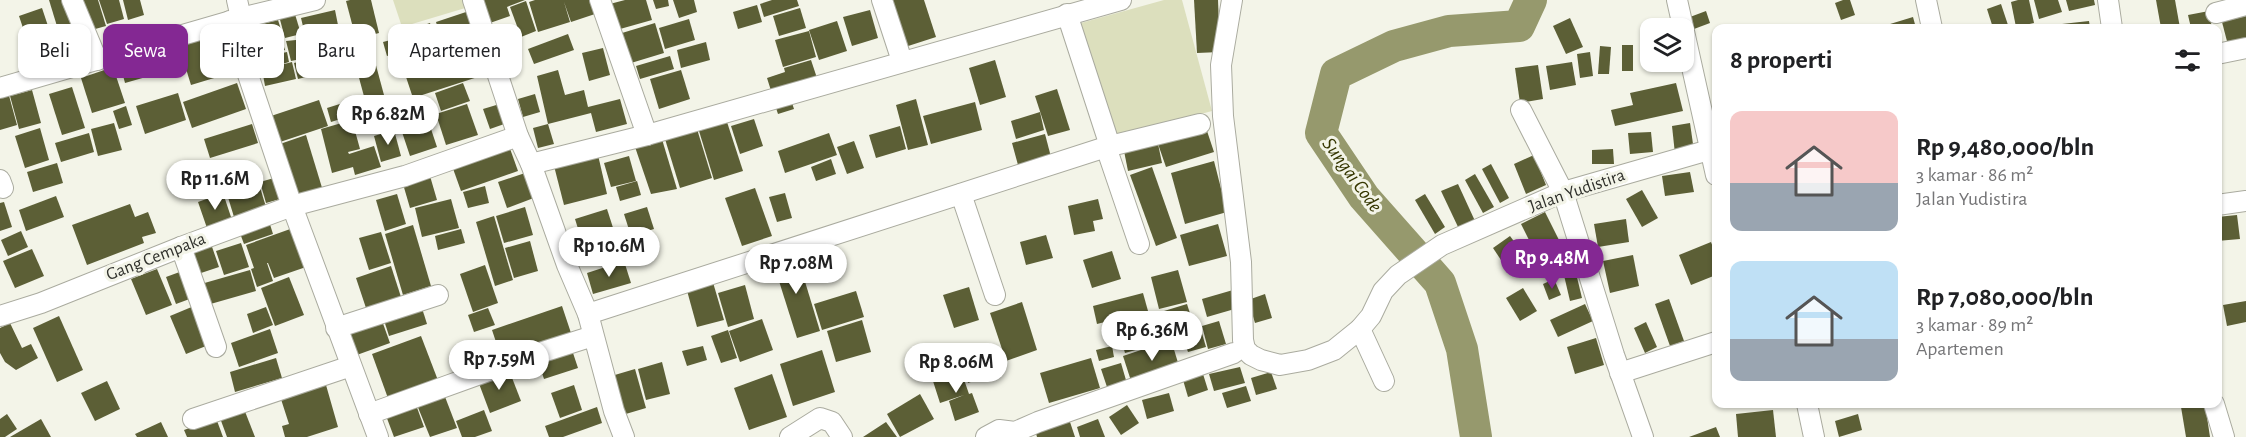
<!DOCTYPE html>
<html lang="id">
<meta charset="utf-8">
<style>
body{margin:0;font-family:"Alegreya Sans",sans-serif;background:#f2f2f2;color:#202124;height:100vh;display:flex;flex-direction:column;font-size:22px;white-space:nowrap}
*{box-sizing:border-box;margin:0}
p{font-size:20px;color:#757577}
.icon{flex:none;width:33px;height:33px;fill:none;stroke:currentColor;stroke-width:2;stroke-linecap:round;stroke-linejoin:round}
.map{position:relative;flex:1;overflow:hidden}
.side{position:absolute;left:1712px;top:24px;width:510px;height:384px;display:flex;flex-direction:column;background:#fff;border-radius:12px;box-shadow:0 2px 4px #0004}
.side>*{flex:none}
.banner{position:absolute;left:18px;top:24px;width:570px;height:54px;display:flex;gap:12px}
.tools{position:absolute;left:1640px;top:18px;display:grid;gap:12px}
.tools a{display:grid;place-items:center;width:54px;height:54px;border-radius:12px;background:#fff;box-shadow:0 2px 4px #0004;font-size:30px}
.price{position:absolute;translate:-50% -51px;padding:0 14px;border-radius:21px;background:#fff;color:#222;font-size:20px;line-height:39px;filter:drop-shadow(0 2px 3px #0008)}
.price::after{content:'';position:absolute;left:50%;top:36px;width:18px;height:14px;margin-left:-9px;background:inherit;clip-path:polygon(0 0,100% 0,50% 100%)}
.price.selected{background:#842893;color:#fff}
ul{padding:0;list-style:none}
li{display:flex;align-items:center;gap:18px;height:150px;padding:0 18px}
li span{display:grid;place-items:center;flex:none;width:168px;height:120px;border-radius:12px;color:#555}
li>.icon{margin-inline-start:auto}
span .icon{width:72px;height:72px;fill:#fffc;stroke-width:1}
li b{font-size:26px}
h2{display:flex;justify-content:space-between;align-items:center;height:72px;padding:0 18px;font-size:26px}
.tag{padding:0 21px;border-radius:12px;background:#fff;box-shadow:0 2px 4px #0004;font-size:21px;line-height:54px}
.tag.selected{background:#842893;color:#fff}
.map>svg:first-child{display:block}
.green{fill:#dcdfbd}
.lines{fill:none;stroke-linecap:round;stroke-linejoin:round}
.river{stroke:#96996d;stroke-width:32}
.building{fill:#5c5f36}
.minor-casing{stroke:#aaab9f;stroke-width:22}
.minor{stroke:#fff;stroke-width:20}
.labels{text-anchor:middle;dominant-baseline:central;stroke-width:6;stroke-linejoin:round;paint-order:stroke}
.street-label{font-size:18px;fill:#30312c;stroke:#f3f4e8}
.water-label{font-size:20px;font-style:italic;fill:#353600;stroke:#f3f4e8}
</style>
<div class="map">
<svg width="2246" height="437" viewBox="0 0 2246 437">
<rect width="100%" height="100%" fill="#f3f4e8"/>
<g class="green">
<polygon points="393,0 470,0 472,6 402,27"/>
<polygon points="1164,0 1182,0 1212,111 1112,138 1081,23"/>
</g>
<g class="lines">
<polyline class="river" points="1476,437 1462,349 1440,283 1364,197 1321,133 1336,74 1394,46 1449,31 1519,26 1531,0"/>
</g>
<g class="building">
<polygon points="49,0 70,0 80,30 60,36"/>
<polygon points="79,0 98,0 106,26 88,31"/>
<polygon points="99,0 119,0 124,19 107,24"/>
<polygon points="123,0 140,0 144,15 128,20"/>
<polygon points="350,0 371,0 379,33 356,39 346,1"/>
<polygon points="481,0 525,0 507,7 510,16 487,24"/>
<polygon points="535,0 594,0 598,13 571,22 564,2 570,22 538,32 529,2"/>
<polygon points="625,0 646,0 652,20 613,31 606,5"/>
<polygon points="653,0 668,0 669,6 656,9"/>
<polygon points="673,0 694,0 697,12 679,18"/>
<polygon points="772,0 797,0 799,6 764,17 760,4"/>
<polygon points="890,0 924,0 936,37 902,48"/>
<polygon points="1194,0 1218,0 1220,52 1197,53"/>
<polygon points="1843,0 1850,0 1855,15 1841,20 1835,3"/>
<polygon points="2018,0 2029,0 2034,23 2016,27 2011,2"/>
<polygon points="2034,0 2058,0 2062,12 2039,19"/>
<polygon points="2066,0 2094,0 2095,5 2069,11"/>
<polygon points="2156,0 2175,0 2180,28 2161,28"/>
<polygon points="526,1 536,31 521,37 510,7"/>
<polygon points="2001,4 2009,28 1993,28 1987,9"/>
<polygon points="757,5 762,22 738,29 733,12"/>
<polygon points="42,8 52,38 29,46 19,16"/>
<polygon points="800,8 806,28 779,36 773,16"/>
<polygon points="335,10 343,50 291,61 286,41 306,39 301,18"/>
<polygon points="870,10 878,38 852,46 843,17"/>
<polygon points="294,11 301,34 285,38 279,16"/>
<polygon points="469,11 476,34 443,45 436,22"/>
<polygon points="1706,11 1710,23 1694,29 1690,17"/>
<polygon points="2209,11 2212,28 2191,28 2188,15"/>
<polygon points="2246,16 2246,45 2229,49 2222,22"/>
<polygon points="1913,17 1916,28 1877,28"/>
<polygon points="1570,18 1583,47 1566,54 1553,26"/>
<polygon points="689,19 695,40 665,49 659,28"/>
<polygon points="278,20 282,33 254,41 250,27"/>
<polygon points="837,21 847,51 819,60 809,30"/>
<polygon points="2089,21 2090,28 2063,28 2062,24"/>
<polygon points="430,23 441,60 414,68 403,32"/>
<polygon points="655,23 664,53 631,63 622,33"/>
<polygon points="220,29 234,72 191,85 178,43"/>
<polygon points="809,31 816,57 783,67 775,40"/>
<rect x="1641" y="31" width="9" height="32"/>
<polygon points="568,34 574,50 534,64 528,49"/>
<polygon points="402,37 405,51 387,56 383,42"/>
<polygon points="281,38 285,50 247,60 244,48"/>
<polygon points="706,42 710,60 681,68 677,50"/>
<rect x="1622" y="45" width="11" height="26"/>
<polygon points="1600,46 1611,47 1609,74 1598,74"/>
<polygon points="603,48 610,75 589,81 582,53"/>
<polygon points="153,50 160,73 125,83 119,60"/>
<polygon points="482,50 490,73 413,98 405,74"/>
<polygon points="287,52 289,62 269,68 292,62 296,79 265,86 260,58"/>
<polygon points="1590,52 1593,76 1580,78 1577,54"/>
<polygon points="337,53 341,68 298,79 294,63"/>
<polygon points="670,56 674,69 640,79 636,66"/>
<polygon points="374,58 384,95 365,100 355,63"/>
<polygon points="811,60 819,84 773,97 767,78 785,72 784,68"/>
<polygon points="995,60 1006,97 980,105 969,68"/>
<polygon points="1572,62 1576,85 1550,90 1546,66"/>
<polygon points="1538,65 1543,99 1520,103 1515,68"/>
<polygon points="113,67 125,103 92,113 81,78"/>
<polygon points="558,70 565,95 584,90 588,107 620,99 627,124 596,132 591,113 548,124 537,76"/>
<polygon points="681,70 690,99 659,109 650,79"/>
<polygon points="237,83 246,109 192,128 183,102"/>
<polygon points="463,83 470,101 441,111 435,93"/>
<polygon points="1676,83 1683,111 1615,126 1611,110 1633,105 1630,93"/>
<polygon points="72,87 85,128 62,135 49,94"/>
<polygon points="1057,89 1070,130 1048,136 1035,96"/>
<polygon points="32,90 41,123 19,129 10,96"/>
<polygon points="8,92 17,125 0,130 0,94"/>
<polygon points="178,93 186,120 145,134 136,106"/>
<polygon points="535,94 540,112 523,117 518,99"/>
<polygon points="789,94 794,109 778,114 773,99"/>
<polygon points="362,97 366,111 331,122 327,108"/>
<polygon points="421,99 437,147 410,156 394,108"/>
<polygon points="916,99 928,145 908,150 896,105"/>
<polygon points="319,100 328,126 280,142 271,116"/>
<polygon points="975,102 982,130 931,144 923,116"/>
<polygon points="503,103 510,122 490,129 483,109"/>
<polygon points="467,104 478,135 446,145 436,114"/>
<polygon points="126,106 132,125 119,129 113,111"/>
<polygon points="1040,112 1044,130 1016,139 1011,121"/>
<polygon points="754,119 763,146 740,154 731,126"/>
<polygon points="352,120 360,149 348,152 349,154 374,146 381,167 355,175 353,167 332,173 321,129"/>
<polygon points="727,122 743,171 714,180 699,131"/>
<polygon points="114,123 122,150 98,156 91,129"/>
<polygon points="1690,123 1694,151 1675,154 1672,126"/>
<polygon points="252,124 258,143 210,158 204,139"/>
<polygon points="548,124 554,144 538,148 533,128"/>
<polygon points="900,126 906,149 876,158 869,135"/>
<polygon points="40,128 49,160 25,168 15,136"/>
<polygon points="1206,128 1214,152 1166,167 1158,144"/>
<polygon points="697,129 712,178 680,188 665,139"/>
<polygon points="394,130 401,156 381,162 374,136"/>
<polygon points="1651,132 1653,152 1630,154 1628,133"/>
<polygon points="89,133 94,152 61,162 55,143"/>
<polygon points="829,133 837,155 785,173 778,151"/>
<polygon points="1045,134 1051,157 1018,165 1012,143"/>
<polygon points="306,135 323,191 297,199 280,144"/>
<polygon points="661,136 677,189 651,194 634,144"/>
<polygon points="1157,139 1162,163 1128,171 1123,146"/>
<polygon points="854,141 864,168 847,174 837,147"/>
<polygon points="508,143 518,171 461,191 451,163"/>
<polygon points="1613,149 1614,164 1592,164 1592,150"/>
<polygon points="598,155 607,194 564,205 554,166"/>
<polygon points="1534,155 1546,185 1526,194 1514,164"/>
<polygon points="629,156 636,181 611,187 604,163"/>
<polygon points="831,159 836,174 816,181 811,167"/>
<polygon points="1214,161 1227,212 1185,224 1171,173"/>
<polygon points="57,163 63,183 33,192 27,172"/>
<polygon points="243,163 247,184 190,198 185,177"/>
<polygon points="1491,164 1509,198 1500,203 1482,169"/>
<polygon points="1152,167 1177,238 1156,246 1130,175"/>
<polygon points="531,171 539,196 507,208 498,182"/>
<polygon points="1690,172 1694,192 1665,196 1662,176"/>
<polygon points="1475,174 1494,207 1483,213 1465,180"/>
<polygon points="430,176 437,200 410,208 403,184"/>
<polygon points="274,178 280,199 266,203 260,182"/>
<polygon points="637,181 641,195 620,201 616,187"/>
<polygon points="259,184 266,207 234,217 227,194"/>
<polygon points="1458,184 1475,221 1459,229 1441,191"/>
<polygon points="485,186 489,203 468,208 463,192"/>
<polygon points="755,188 772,236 742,246 725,198"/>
<polygon points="1642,190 1658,218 1642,227 1626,199"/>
<polygon points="223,193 232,220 207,228 198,202"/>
<polygon points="785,193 792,218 777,222 769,197"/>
<polygon points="397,194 406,224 385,231 376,200"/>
<polygon points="1425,194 1445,227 1435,234 1415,200"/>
<polygon points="56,196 64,217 26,231 19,210"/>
<polygon points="451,199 459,228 422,237 415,208"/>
<polygon points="1098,199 1103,219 1093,221 1095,231 1074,235 1068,206"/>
<polygon points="4,202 12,227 0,231 0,203"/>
<polygon points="130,204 135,217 148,212 156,233 142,237 144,243 87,265 72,225"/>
<polygon points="525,207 533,235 504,243 496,216"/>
<polygon points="647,207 654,229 631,236 624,214"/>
<polygon points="607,209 616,237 584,248 575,219"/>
<polygon points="1545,212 1559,240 1535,252 1521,224"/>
<polygon points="2237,215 2240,239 2217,241 2217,217"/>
<polygon points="494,216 513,280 495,286 476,222"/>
<polygon points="268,218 273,234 244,244 238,228"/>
<polygon points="1626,219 1629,242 1598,247 1594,224"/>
<polygon points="1218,224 1227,256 1189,266 1180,235"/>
<polygon points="413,225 431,286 403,295 385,234"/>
<polygon points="293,228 306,267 274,278 268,263 267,263 273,281 257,287 251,269 254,268 246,245"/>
<polygon points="461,229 465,243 438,250 435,236"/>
<polygon points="21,231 28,247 8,256 1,240"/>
<polygon points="381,232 391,263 369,270 359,238"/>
<polygon points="1046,235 1053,258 1026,265 1020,242"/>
<polygon points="1510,236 1525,256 1507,269 1493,248"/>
<polygon points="619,240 624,259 597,266 592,248"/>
<polygon points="210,241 219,267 195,275 186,249"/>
<polygon points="530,241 538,271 514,278 505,248"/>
<polygon points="1711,242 1716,255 1716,275 1691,285 1679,255"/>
<polygon points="241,243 249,267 224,275 216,251"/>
<polygon points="32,249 44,276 15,288 3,261"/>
<polygon points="1112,251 1121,279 1092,288 1083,260"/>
<polygon points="796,252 820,331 797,338 772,259"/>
<polygon points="1633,255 1639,286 1610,293 1603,261"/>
<polygon points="624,261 631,283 593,294 587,273"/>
<polygon points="485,265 498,303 473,312 460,274"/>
<polygon points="391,266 401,297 366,308 356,278"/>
<polygon points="157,269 172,305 146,315 131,279"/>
<polygon points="1575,269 1582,298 1570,301 1563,271"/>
<polygon points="185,270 195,297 176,304 166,277"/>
<polygon points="250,270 256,291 207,305 201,284"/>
<polygon points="1178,270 1187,302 1159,309 1151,277"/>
<polygon points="289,277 304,315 275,326 261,288"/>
<polygon points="712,279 724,320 697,327 686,287"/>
<polygon points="1554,279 1561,295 1549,300 1543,284"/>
<polygon points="745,285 754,319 728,327 718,293"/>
<polygon points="969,287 979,320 954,328 943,295"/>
<polygon points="1523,288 1537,311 1520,321 1506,298"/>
<polygon points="1233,290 1238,308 1207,317 1202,299"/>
<polygon points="856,291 864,317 822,330 814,304"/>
<polygon points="1143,293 1148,311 1097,324 1093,306"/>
<polygon points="1265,294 1272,318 1255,323 1248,300"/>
<polygon points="1669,299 1684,341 1670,346 1655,304"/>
<polygon points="2246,301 2246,322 2227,326 2223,305"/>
<polygon points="1022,302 1037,350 1006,361 990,313"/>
<polygon points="1187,304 1194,326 1171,333 1164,311"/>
<polygon points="1585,304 1593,321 1558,337 1550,320"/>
<polygon points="421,305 427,324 389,336 383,317"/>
<polygon points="194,306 211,344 186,354 170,316"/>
<polygon points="562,306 571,333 501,357 492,330"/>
<polygon points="266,307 273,325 253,333 247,314"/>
<polygon points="488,308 495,325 474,332 468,315"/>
<polygon points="59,316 83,370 57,382 33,328"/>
<polygon points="381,318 390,343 354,356 345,331"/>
<polygon points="762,319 773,350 740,362 729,331"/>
<polygon points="862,320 871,352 836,362 827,331"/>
<polygon points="1219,321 1226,344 1208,349 1202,326"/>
<polygon points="1646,322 1657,347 1645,353 1634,328"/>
<polygon points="10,323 22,348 31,344 38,358 16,370 5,362 0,353 0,328"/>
<polygon points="1150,323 1157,344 1125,353 1119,332"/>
<polygon points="270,329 278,353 239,367 231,343"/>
<polygon points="728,330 737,358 721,363 711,336"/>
<polygon points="1201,330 1206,347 1188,352 1182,336"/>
<polygon points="421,336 439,383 389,401 372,354"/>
<polygon points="1596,338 1604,365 1575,374 1567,347"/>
<polygon points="1171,340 1180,369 1132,384 1123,356"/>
<polygon points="703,346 707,360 687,366 682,351"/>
<polygon points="1112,346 1114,357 1099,361 1096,350"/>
<polygon points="572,350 578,368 544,379 538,361"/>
<polygon points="822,350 835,392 793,406 780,364"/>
<polygon points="996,351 1000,367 980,373 982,378 968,383 961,359 974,355 978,365 976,356"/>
<polygon points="276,358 282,378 235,392 230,372"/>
<polygon points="1091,358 1100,388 1049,403 1040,373"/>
<polygon points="662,362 670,394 646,400 638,369"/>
<polygon points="1121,363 1128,387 1109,393 1101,369"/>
<polygon points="1240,367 1245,383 1214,391 1209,374"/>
<polygon points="960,368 969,394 972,393 979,412 955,421 949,401 964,395 940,403 932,378"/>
<polygon points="635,369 646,408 619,416 608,377"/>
<polygon points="509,370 521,401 490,413 478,381"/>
<polygon points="1271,372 1277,389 1256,395 1251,378"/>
<polygon points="772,374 787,417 749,430 734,388"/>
<polygon points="1203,374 1208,390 1188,397 1183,380"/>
<polygon points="324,378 338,427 307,437 285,437 282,426 289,424 279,393"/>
<polygon points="107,381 120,409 95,421 81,393"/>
<polygon points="574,385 582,410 560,418 551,393"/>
<polygon points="1246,386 1251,401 1227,408 1222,393"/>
<polygon points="442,389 457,428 430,437 415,400"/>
<polygon points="1169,393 1174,411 1147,419 1142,400"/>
<polygon points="920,394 934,419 900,437 887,414"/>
<polygon points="415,402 424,427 394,437 385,413"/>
<polygon points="2205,404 2210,437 2186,437 2181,407"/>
<polygon points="1127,405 1139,423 1121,435 1109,417"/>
<polygon points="597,407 602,423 563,437 549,437 545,426"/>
<polygon points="244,409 255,437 227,437 220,418"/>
<polygon points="484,410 492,431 475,437 462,437 456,421"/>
<polygon points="1773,410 1776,437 1738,437 1736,414"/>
<polygon points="7,414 17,429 5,437 0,437 0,419"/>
<polygon points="1858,414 1862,430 1839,437 1835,421"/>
<polygon points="216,418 223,437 187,437 184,430"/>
<polygon points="41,419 51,437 10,437"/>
<polygon points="1069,419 1075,437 1037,437 1035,430"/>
<polygon points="1098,419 1105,437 1080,437 1077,427"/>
<polygon points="161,422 168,437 137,437 135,434"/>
<polygon points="886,422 897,437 863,437"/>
<polygon points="1716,427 1720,437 1689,437"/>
</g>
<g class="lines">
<g class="minor-casing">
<g id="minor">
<polyline points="72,0 97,60"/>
<polyline points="237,0 241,18"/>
<polyline points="473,0 518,136 531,164 567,265 588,314 614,411 624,437"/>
<polyline points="600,0 647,135"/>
<polyline points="882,0 902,61"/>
<polyline points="1232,0 1221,65 1223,116 1241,262 1243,340 1245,349 1251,355 1261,360 1280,365 1308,360 1334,350 1360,329 1371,316 1383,291 1398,275 1442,245 1563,192 1716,148"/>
<polyline points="1677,0 1716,175"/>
<polyline points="1926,0 1932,28"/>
<polyline points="2108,0 2112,28"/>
<polyline points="2216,13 2246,5"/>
<polyline points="1067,14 1110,146"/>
<polyline points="230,21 292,206 378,437"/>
<polyline points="2217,54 2246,48"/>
<polyline points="0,88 241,18 315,0"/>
<polyline points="1521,110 1563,192 1614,355 1643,437"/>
<polyline points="1106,147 1139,244"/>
<polyline points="531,164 647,135 1121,0"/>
<polyline points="0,180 3,188"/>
<polyline points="961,194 995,295"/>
<polyline points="2217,205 2246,201"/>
<polyline points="181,247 216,347"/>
<polyline points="588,314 1106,147 1200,124"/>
<polyline points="0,316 41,303 181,247 292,206 405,176 518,136"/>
<polyline points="336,328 438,295"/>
<polyline points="1360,329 1384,381"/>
<polyline points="1620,373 1716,342"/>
<polyline points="1807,404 1814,437"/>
<polyline points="2214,404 2224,437"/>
<polyline points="369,414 530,356 593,336"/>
<polyline points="193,419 351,366"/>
<polyline points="790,437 820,418 832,422 842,437"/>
<polyline points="986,437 999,430 1015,432 1038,422 1234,353"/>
</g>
</g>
<use href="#minor" class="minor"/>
</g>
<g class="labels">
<g class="street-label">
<text transform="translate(1577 191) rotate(-19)">Jalan Yudistira</text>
<text transform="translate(156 257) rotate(-21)">Gang Cempaka</text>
</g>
<g class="water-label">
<text transform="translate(1352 175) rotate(54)">Sungai Code</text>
</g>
</g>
</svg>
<div class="tools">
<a><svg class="icon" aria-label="layers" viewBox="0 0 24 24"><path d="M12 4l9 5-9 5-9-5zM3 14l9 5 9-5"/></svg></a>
</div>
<b class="price" style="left:388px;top:146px">Rp 6.82M</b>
<b class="price" style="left:215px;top:211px">Rp 11.6M</b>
<b class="price" style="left:609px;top:278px">Rp 10.6M</b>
<b class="price selected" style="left:1552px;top:290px">Rp 9.48M</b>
<b class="price" style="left:796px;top:295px">Rp 7.08M</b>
<b class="price" style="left:1152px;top:362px">Rp 6.36M</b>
<b class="price" style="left:499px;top:391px">Rp 7.59M</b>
<b class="price" style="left:956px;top:394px">Rp 8.06M</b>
<div class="banner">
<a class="tag">Beli</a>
<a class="tag selected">Sewa</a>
<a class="tag">Filter</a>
<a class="tag">Baru</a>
<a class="tag">Apartemen</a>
</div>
<section class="side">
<h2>8 properti<svg class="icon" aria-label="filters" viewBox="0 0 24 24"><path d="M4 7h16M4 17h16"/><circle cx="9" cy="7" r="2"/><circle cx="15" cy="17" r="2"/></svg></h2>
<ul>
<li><span style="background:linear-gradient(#f6c9c9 60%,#9aa5b1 0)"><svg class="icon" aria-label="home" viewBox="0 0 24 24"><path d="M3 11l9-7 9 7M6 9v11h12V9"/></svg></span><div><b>Rp 9,480,000/bln</b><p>3 kamar · 86 m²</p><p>Jalan Yudistira</p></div></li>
<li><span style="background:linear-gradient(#bfe0f5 65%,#9aa5b1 0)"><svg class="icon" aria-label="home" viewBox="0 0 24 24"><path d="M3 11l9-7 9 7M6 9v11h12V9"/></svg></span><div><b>Rp 7,080,000/bln</b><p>3 kamar · 89 m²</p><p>Apartemen</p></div></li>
</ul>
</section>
</div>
